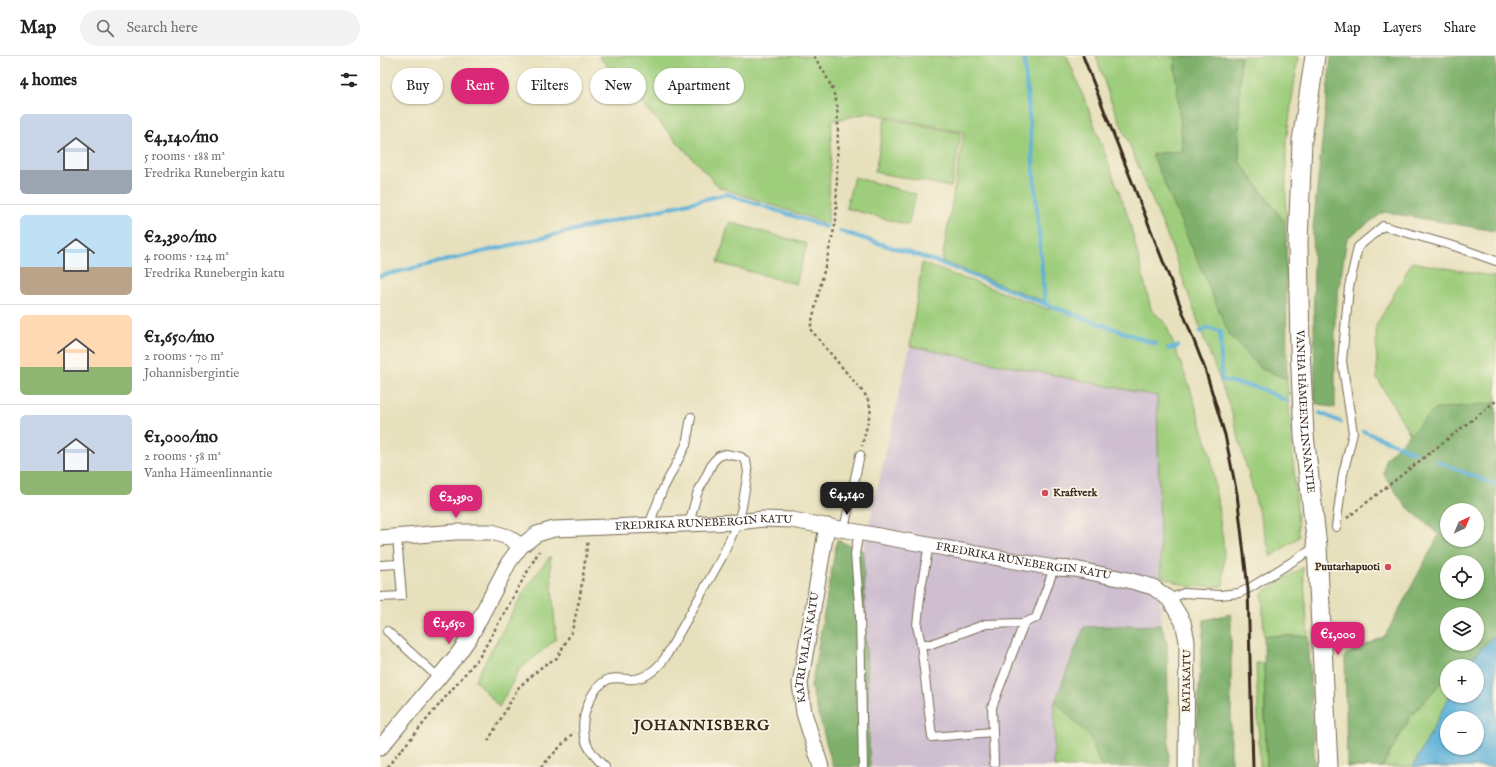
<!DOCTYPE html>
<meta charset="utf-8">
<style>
body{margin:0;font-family:"IM FELL English",serif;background:#f2f2f2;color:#202124;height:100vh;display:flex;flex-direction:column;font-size:15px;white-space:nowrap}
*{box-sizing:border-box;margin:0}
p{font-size:13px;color:#757577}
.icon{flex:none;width:22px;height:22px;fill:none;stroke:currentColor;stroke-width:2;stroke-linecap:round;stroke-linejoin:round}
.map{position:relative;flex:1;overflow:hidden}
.panel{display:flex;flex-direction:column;background:#fff;width:380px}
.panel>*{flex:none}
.banner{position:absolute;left:12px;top:12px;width:380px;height:36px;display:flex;gap:8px}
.needle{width:26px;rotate:44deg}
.controls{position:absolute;left:1060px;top:447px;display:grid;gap:8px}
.controls a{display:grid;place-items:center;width:44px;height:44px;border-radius:50%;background:#fff;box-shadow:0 1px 3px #0004;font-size:20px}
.price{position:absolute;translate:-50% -34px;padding:0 9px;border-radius:8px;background:#db2777;color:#fff;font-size:13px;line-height:26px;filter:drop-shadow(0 1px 2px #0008)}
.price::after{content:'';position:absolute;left:50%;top:24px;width:12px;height:9px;margin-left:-6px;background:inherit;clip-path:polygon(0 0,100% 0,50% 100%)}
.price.selected{background:#222;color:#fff}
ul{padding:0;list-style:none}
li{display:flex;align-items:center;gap:12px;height:100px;padding:0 20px}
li+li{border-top:1px solid #e0e0e0}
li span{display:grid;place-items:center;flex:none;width:112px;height:80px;border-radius:6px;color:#555}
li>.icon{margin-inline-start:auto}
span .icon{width:48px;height:48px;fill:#fffc;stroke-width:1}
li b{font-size:17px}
h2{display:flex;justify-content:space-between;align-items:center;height:48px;padding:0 20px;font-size:17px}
.chip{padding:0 14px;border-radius:18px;background:#fff;box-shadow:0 1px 3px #0004;font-size:14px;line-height:36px}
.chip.selected{background:#db2777;color:#fff}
header{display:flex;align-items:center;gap:24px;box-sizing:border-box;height:56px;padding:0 20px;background:#fff;border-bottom:1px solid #e0e0e0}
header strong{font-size:19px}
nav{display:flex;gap:22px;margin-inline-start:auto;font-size:14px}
.search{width:280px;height:36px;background:#f2f2f2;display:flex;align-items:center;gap:10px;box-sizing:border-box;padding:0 14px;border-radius:22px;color:#757577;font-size:15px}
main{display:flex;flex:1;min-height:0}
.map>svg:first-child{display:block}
.industrial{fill:#cebed0}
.green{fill:#9ecd7c;stroke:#6c7c4d}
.forest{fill:#7eb06c;stroke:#5c6d45;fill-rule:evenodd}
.water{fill:#5db1d9;stroke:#4c6e7c;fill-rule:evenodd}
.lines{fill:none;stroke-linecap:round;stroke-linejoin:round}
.stream{stroke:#5db1d9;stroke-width:4}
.service-casing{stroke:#776a55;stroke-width:10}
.minor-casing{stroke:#776a55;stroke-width:17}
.tertiary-casing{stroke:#776a55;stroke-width:21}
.path{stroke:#776a55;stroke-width:2.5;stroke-dasharray:3 3;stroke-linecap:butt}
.service{stroke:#fff;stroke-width:8}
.minor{stroke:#fff;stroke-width:15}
.tertiary{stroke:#fff;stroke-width:19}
.rail{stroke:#3b2a1e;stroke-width:3}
.poi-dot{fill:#d1495b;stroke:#fcf5e5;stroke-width:1.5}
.labels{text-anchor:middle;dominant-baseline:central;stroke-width:3.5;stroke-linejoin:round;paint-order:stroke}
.street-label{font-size:11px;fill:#3b2a1e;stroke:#fcf5e5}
.poi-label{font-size:11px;font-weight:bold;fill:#3b2a1e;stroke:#fcf5e5;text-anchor:start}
.district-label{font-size:15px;font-weight:bold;letter-spacing:1px;fill:#3b2a1e;stroke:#fcf5e5}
</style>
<header>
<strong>Map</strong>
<div class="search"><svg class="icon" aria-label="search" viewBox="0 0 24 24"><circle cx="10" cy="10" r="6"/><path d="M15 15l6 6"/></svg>Search here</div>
<nav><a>Map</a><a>Layers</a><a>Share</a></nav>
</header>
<main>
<section class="panel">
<h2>4 homes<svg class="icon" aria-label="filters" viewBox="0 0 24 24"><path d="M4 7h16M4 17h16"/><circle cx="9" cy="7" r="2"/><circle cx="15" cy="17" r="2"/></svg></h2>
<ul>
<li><span style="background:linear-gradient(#c9d6e8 70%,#9aa5b1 0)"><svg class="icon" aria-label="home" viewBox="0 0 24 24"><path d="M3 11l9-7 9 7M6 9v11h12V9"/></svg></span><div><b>€4,140/mo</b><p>5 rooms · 188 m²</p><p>Fredrika Runebergin katu</p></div></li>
<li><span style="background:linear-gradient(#bfe0f5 65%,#b9a48a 0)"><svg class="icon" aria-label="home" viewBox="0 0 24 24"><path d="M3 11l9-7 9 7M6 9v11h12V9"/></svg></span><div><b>€2,390/mo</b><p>4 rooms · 124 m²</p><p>Fredrika Runebergin katu</p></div></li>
<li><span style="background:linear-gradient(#ffd9b3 65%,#8fb573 0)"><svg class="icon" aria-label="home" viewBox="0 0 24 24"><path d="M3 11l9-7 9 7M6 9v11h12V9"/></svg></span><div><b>€1,650/mo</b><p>2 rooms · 70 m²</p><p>Johannisbergintie</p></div></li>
<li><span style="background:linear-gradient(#c9d6e8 70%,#8fb573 0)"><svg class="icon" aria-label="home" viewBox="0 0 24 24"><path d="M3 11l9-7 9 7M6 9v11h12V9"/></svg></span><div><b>€1,000/mo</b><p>2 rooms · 58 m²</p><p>Vanha Hämeenlinnantie</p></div></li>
</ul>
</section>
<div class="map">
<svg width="1116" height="711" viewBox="0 0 1116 711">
<rect width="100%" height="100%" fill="#fcf5e5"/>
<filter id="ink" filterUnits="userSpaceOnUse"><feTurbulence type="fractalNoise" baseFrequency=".025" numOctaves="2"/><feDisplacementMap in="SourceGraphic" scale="8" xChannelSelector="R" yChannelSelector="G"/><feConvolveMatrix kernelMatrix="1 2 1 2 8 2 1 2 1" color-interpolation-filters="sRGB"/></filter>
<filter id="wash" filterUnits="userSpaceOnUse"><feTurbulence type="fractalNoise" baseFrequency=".012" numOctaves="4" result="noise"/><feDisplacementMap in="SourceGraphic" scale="16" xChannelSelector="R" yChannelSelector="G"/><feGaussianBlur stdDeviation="0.9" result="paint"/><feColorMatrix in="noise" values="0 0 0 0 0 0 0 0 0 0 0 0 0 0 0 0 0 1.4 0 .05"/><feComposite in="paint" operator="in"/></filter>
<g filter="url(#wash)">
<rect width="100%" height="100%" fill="#e6e0bc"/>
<polygon class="industrial" points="530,290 777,340 781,569 704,571 675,646 674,711 491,711 483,495"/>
<g class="green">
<polygon points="218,0 687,0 708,52 749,163 771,253 786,268 811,335 831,401 844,493 843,530 809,531 781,520 777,340 530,290 542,207 671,254 661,244 562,205 584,76 488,57 452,65 448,168 339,131"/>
<polygon points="716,0 794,0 803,95 772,98 880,312 907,323 919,481 891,501 851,354 825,285 789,184 729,40"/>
<polygon points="860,0 918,0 906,86 906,168 859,105"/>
<polygon points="505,62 581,77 571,131 495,116"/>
<polygon points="474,121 536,138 528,169 466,152"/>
<polygon points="349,166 427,188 416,228 338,207"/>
<polygon points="1032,206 1116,221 1116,347 1056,353 1030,378 997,322 996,270"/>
<polygon points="170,500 176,583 139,614 119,651 95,624 146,532"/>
<polygon points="923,511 928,580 884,580 882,537"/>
<polygon points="876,607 884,607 885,661 887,711 880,711"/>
<polygon points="1064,623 1067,629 1067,640 1070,640 1033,711 1002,711 1031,660"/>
<polygon points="675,646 710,681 721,711 674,711"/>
</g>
<g class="forest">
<polygon points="794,0 860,0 859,105 906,168 907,323 880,312 849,278 772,98 803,95"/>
<polygon points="951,0 1116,0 1116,175 1004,156 967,182 955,256 955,352 935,347 933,172"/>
<path d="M1116,347V577L1093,602L1084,601L1076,610H1067V620L1031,660L1002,711H967L965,599L1005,580L1059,479L1024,448L1004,419L1006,402L1055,353ZM1067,454H1097V484H1067ZM1067,506H1097V536H1067ZM1067,558H1097V588H1067Z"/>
<polygon points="457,484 483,495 490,711 453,711 431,631"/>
<polygon points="851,558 851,711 816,711 817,659 824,564"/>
<polygon points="781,569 787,585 789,711 721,711 710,681 675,646 704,571"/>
<polygon points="884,580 928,580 935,711 887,711 885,661"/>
</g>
<path class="water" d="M1116,577V711H1033L1070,640H1097V610H1076L1084,601L1093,602ZM1067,662H1097V692H1067Z"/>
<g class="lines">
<g class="stream">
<polyline points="644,0 665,248"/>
<polyline points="460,175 558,206 665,248 776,288"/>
<polyline points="0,220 347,138 446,171"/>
<polyline points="820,276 827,272 840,275 842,324 879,332 907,345"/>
<polyline points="788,292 792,293 798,290"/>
<polyline points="940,357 961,366"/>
<polyline points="983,375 1034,396"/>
<polyline points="1058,406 1116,429"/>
</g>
</g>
</g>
<g filter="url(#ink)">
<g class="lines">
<g class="service-casing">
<g id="service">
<polyline points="269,469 282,435 306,389 311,361"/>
<polyline points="956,471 963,418 973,377 962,305 969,231 978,191 1003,170 1077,191 1116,205"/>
<polyline points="464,473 480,399"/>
<polyline points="479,476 475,498 480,560 483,711"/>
<polyline points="549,489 541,532 537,570 541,588 551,588 606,568 644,567 656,562 674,512"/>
<polyline points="0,509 19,508"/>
<polyline points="0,541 22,540 17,481"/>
<polyline points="789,543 804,537 840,539 859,537 868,533 936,491"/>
<polyline points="7,575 59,622"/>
<polyline points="541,588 552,681 613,676"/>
<polyline points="614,707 612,651 644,567"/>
<path d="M225,711C217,703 209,695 205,684C199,665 209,632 229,623C236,621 241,623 247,623C264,625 276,614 285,602L341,503L358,466L362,451L368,416L366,405L361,401L346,398L339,400L333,406L317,438L309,468"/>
</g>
</g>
<g class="minor-casing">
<g id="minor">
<polyline points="0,482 76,476 112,476 128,481 141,490"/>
<path id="s1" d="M0,692L78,598L90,581L129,506L141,490L157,478L174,473L358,466L383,463L412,464L674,512L695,513L748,524L773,531L789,543L803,566L807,585L806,711"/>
<path id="s2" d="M441,711L424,657L420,628L447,470"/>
</g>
</g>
<g class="tertiary-casing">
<g id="tertiary">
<path id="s3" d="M935,0L922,85L918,187L920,292L924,379L937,490L948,711"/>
</g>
</g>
<g class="path">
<polyline points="434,0 445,18 452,32 457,48 458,68 456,165 430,273 487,341 491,353 482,390"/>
<polyline points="967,462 1116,345"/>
<polyline points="108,685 139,631 164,609 177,602 192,575 200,540 208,484"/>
<polyline points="7,711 100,600 159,495"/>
<polyline points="161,711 194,676"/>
</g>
<use href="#service" class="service"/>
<use href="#minor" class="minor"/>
<use href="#tertiary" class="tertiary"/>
<polyline class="rail" points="703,0 825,313 845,379 857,438 868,533 873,711"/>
</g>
</g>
<g class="poi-dot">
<circle cx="665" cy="437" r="4"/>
<circle cx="1008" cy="511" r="4"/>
</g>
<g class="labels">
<g class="street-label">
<text stroke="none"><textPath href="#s3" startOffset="357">VANHA HÄMEENLINNANTIE</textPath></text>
<text stroke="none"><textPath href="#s1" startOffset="435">FREDRIKA RUNEBERGIN KATU</textPath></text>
<text stroke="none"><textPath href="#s1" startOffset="759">FREDRIKA RUNEBERGIN KATU</textPath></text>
<text stroke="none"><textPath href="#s2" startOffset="123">KATRI VALAN KATU</textPath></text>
<text transform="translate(807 625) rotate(-89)">RATAKATU</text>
</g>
<g class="poi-label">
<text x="673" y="437">Kraftverk</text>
<text x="1000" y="511" text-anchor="end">Puutarhapuoti</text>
</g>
<g class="district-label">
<text x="322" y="669">JOHANNISBERG</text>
</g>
</g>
</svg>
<div class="controls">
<a><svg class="needle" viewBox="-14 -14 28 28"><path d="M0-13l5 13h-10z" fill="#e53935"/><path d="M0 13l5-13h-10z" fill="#757577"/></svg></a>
<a><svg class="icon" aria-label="locate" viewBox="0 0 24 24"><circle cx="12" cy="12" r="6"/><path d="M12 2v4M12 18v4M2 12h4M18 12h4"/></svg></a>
<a><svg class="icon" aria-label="layers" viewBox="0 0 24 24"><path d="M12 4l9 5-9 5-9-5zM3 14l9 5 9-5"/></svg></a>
<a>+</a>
<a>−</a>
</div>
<b class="price selected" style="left:467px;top:460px">€4,140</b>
<b class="price" style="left:76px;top:463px">€2,390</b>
<b class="price" style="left:69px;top:589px">€1,650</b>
<b class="price" style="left:958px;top:600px">€1,000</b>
<div class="banner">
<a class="chip">Buy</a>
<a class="chip selected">Rent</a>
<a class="chip">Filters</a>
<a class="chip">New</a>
<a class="chip">Apartment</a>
</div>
</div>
</main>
